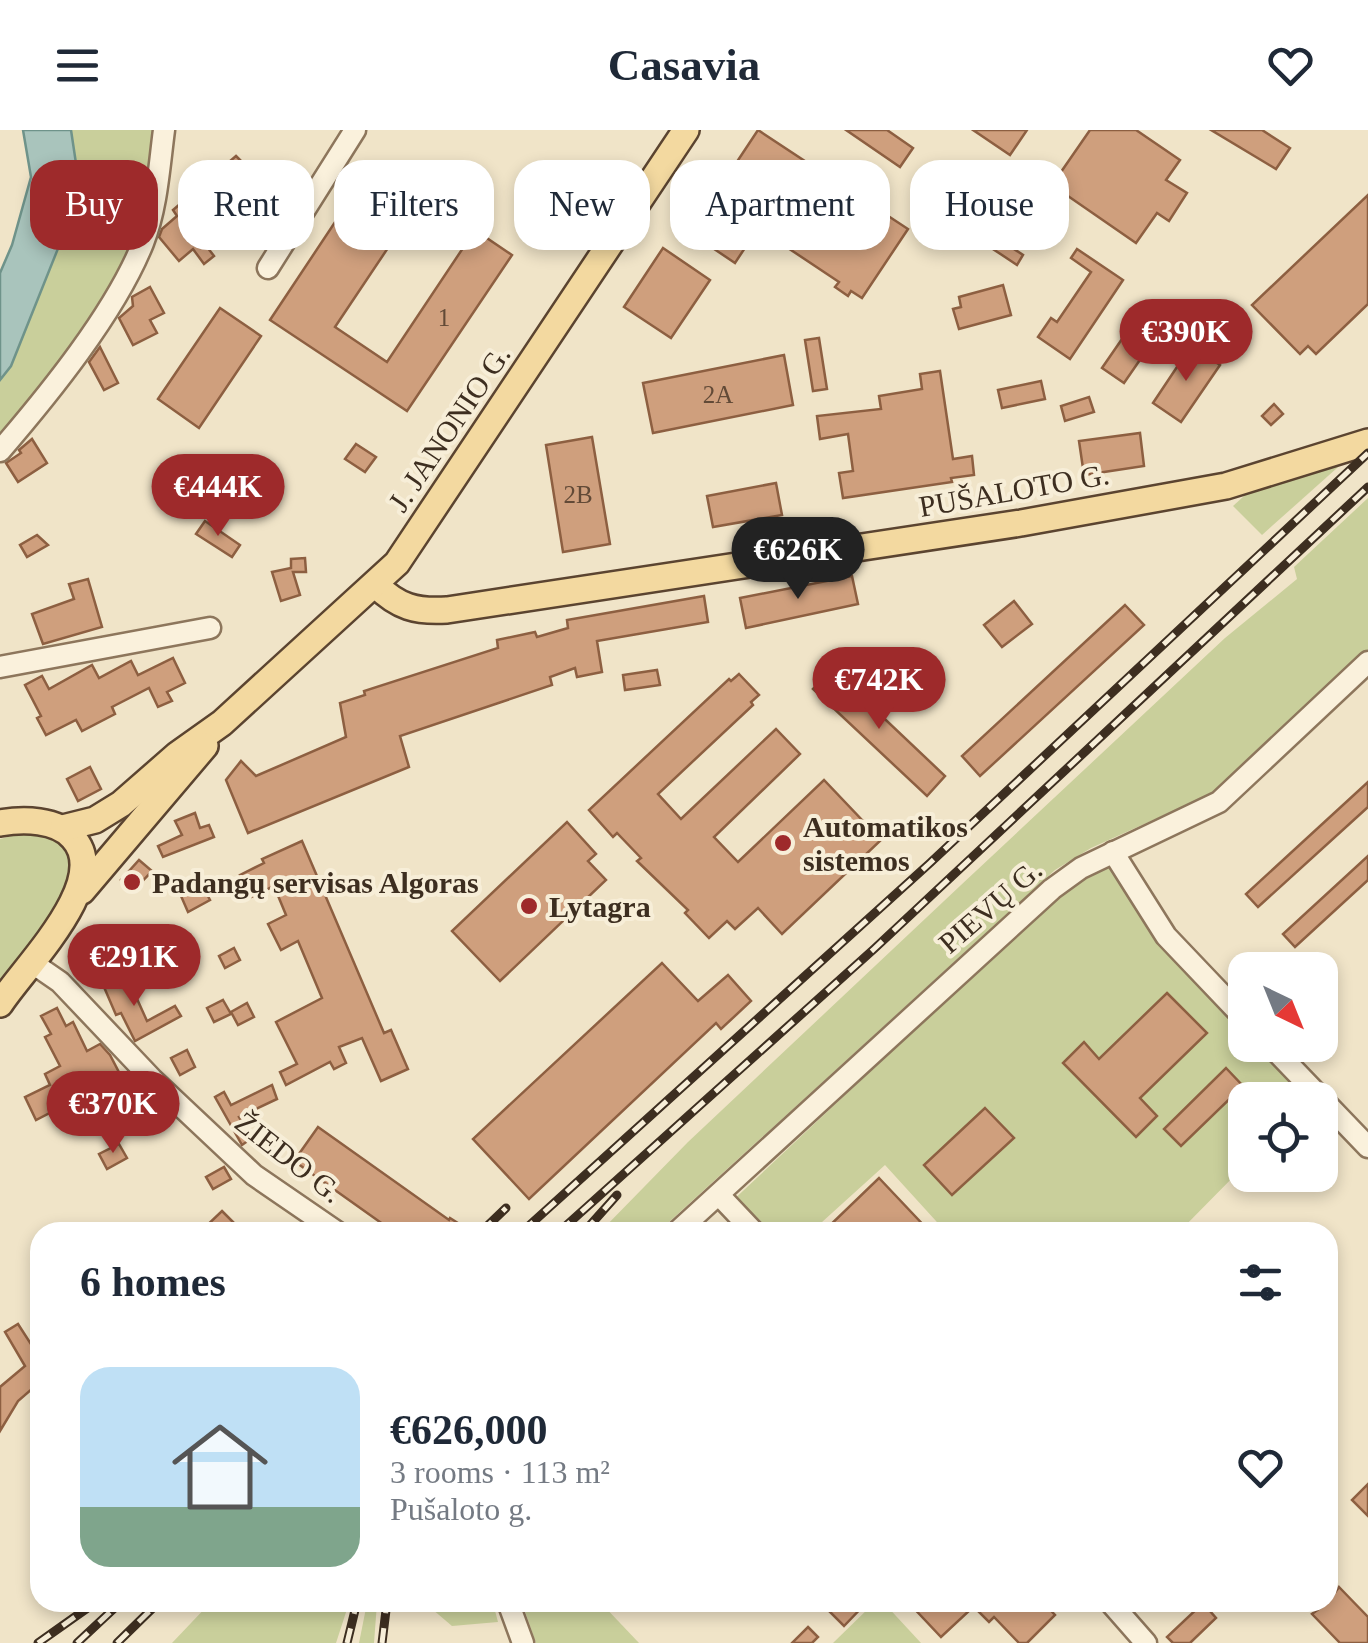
<!DOCTYPE html>
<meta charset="utf-8">
<style>
body{margin:0;font-family:Georgia,serif;background:#f6f6f7;color:#1f2937;height:100vh;display:flex;flex-direction:column;font-size:38px;white-space:nowrap}
*{box-sizing:border-box;margin:0}
p{font-size:32px;color:#747a83}
.icon{flex:none;width:55px;height:55px;fill:none;stroke:currentColor;stroke-width:2;stroke-linecap:round;stroke-linejoin:round}
.map{position:relative;flex:1;overflow:hidden}
.panel{position:absolute;left:30px;top:1092px;width:1308px;height:390px;display:flex;flex-direction:column;background:#fff;border-radius:30px;box-shadow:0 5px 15px #0003}
.panel>*{flex:none}
.top-card{position:absolute;left:30px;top:30px;width:1310px;height:90px;display:flex;gap:20px}
.needle{width:65px;rotate:137deg}
.fabs{position:absolute;left:1228px;top:822px;display:grid;gap:20px}
.fabs a{display:grid;place-items:center;width:110px;height:110px;border-radius:20px;background:#fff;box-shadow:0 5px 15px #0003;font-size:50px}
.price{position:absolute;translate:-50% -85px;padding:0 22px;border-radius:35px;background:#9e2a2b;color:#fff;font-size:32px;line-height:65px;filter:drop-shadow(0 2px 5px #0008)}
.price::after{content:'';position:absolute;left:50%;top:60px;width:30px;height:22px;margin-left:-15px;background:inherit;clip-path:polygon(0 0,100% 0,50% 100%)}
.price.selected{background:#222;color:#fff}
ul{padding:0;list-style:none}
li{display:flex;align-items:center;gap:30px;height:250px;padding:0 50px}
li+li{border-top:2px solid #e0e1e3}
li span{display:grid;place-items:center;flex:none;width:280px;height:200px;border-radius:30px;color:#555}
li>.icon{margin-inline-start:auto}
span .icon{width:120px;height:120px;fill:#fffc;stroke-width:1}
li b{font-size:42px}
h2{display:flex;justify-content:space-between;align-items:center;height:120px;padding:0 50px;font-size:42px}
.tag{padding:0 35px;border-radius:30px;background:#fff;box-shadow:0 5px 15px #0003;font-size:35px;line-height:90px}
.tag.selected{background:#9e2a2b;color:#fff}
header{display:flex;justify-content:space-between;align-items:center;height:130px;padding:0 50px;background:#fff;font-size:45px;font-weight:700}
.map>svg:first-child{display:block}
.green{fill:#c9cf9b}
.water{fill:#a9c4bc;stroke:#6f938a;stroke-width:2.5}
.building{fill:#cf9f7d;stroke:#8d5f41;stroke-width:2.5}
.lines{fill:none;stroke-linecap:round;stroke-linejoin:round}
.minor-casing{stroke:#8d765c;stroke-width:25}
.major-casing{stroke:#5b4430;stroke-width:30}
.minor{stroke:#faf1dc;stroke-width:20}
.major{stroke:#f3d9a0;stroke-width:25}
.rail-casing{stroke:#3d2e20;stroke-width:9}
.rail{stroke:#f7eed8;stroke-width:5;stroke-dasharray:15;stroke-linecap:butt}
.poi-dot{fill:#9e2a2b;stroke:#f7eed8;stroke-width:4}
.labels{text-anchor:middle;dominant-baseline:central;stroke-width:8;stroke-linejoin:round;paint-order:stroke}
.number-label{font-size:25px;fill:#624a37}
.street-label{font-size:30px;fill:#3d2e20;stroke:#f7eed8}
.poi-label{font-size:30px;font-weight:bold;fill:#3d2e20;stroke:#f7eed8;text-anchor:start}
</style>
<header><svg class="icon" aria-label="menu" viewBox="0 0 24 24"><path d="M4 6h16M4 12h16M4 18h16"/></svg>Casavia<svg class="icon" aria-label="heart" viewBox="0 0 24 24"><path d="M12 20l-8-8c-3-5 5-10 8-4 3-6 11-1 8 4z"/></svg></header>
<div class="map">
<svg width="1368" height="1513" viewBox="0 0 1368 1513">
<rect width="100%" height="100%" fill="#f0e4c8"/>
<g class="green">
<polygon points="71,0 159,0 137,112 81,208 0,314 0,250 11,236 77,40"/>
<polygon points="1356,321 1262,405 1233,376 1254,357"/>
<polygon points="1368,368 1368,520 1215,662 1091,718 1055,740 658,1102 600,1102 688,1012 961,755 1225,508 1297,449 1294,437"/>
<path d="M24,703C38,704 50,705 61,714C97,747 33,812 12,843L0,850V709Z"/>
<polygon points="1124,728 1178,808 1245,878 1245,915 1280,915 1309,970 1245,970 1245,1035 1179,1102 946,1102 885,1035 811,1102 754,1102 728,1075 1058,765 1087,745"/>
<polygon points="210,1473 210,1472 349,1473 336,1513 172,1513"/>
<polygon points="367,1473 377,1473 374,1513 359,1513"/>
<polygon points="425,1473 493,1473 498,1492 452,1496"/>
<polygon points="522,1473 601,1473 639,1513 536,1513"/>
<polygon points="874,1473 884,1473 921,1513 833,1513"/>
</g>
<polygon class="water" points="23,0 71,0 77,40 71,86 11,236 0,250 0,143 12,115 31,47"/>
<g class="building">
<polygon points="758,0 908,99 862,168 851,161 848,166 835,157 839,152 758,98 735,133 677,94 700,59 713,68"/>
<polygon points="846,0 887,0 913,18 900,37"/>
<polygon points="973,0 1027,0 1010,25"/>
<polygon points="1090,0 1136,0 1180,30 1166,50 1187,63 1169,91 1157,83 1136,113 1052,55"/>
<polygon points="1211,0 1262,0 1290,18 1276,39"/>
<polygon points="236,26 256,46 231,69 234,73 197,104 214,126 204,134 193,119 179,131 159,107 162,99 177,86 173,80"/>
<polygon points="369,41 418,73 335,197 387,232 475,100 512,125 407,281 270,190"/>
<polygon points="1368,65 1368,174 1316,224 1308,216 1300,224 1252,175"/>
<polygon points="996,107 1023,125 1017,135 990,117"/>
<polygon points="663,118 710,150 671,208 624,177"/>
<polygon points="1077,119 1123,150 1070,229 1038,207 1051,188 1057,192 1091,142 1071,128"/>
<polygon points="1003,155 1011,185 959,199 953,179 961,177 959,167"/>
<polygon points="150,157 164,183 150,190 157,203 133,215 119,188 133,176 132,167"/>
<polygon points="220,178 261,206 199,298 158,269"/>
<polygon points="1142,180 1164,195 1124,253 1102,238"/>
<polygon points="819,208 827,259 813,261 805,210"/>
<polygon points="1191,216 1220,235 1181,292 1153,273"/>
<polygon points="100,217 118,253 104,260 89,232"/>
<polygon points="784,225 793,275 653,303 643,253"/>
<polygon points="940,241 953,329 972,326 974,345 951,348 952,352 843,368 839,343 853,341 848,304 820,309 817,286 881,279 879,266 922,259 920,244"/>
<polygon points="1041,251 1045,269 1002,278 998,260"/>
<polygon points="1089,267 1094,282 1065,291 1061,276"/>
<polygon points="1274,274 1283,284 1271,295 1262,286"/>
<polygon points="1140,303 1144,336 1084,345 1079,311"/>
<polygon points="592,307 610,414 563,422 546,315"/>
<polygon points="32,309 47,333 18,352 6,333 21,323 19,320"/>
<polygon points="356,314 376,327 365,342 345,329"/>
<polygon points="776,353 782,385 713,397 707,366"/>
<polygon points="205,391 240,415 232,427 196,404"/>
<polygon points="37,405 48,415 27,427 20,415"/>
<polygon points="305,428 306,442 293,442 300,465 281,471 272,442 291,438 291,429"/>
<polygon points="852,446 858,474 746,498 740,468"/>
<polygon points="88,449 102,497 43,514 32,484 74,469 69,454"/>
<polygon points="704,466 708,492 597,511 602,542 577,547 575,538 550,547 552,555 400,606 409,637 248,703 226,650 241,631 256,646 346,607 340,573 365,565 364,561 498,518 497,510 535,502 537,507 568,498 567,490"/>
<polygon points="1014,471 1032,494 1002,517 984,495"/>
<polygon points="1125,475 1144,495 980,646 962,626"/>
<polygon points="173,528 185,553 167,562 172,571 158,577 149,558 112,577 115,584 82,601 76,590 46,605 37,588 41,586 25,555 42,546 49,559 92,535 99,548 131,531 138,545"/>
<polygon points="832,539 945,646 927,666 813,559"/>
<polygon points="657,540 660,555 625,560 623,545"/>
<polygon points="739,544 759,565 751,572 753,575 658,664 681,689 776,599 800,624 714,707 738,732 824,650 881,710 782,804 758,778 735,799 727,791 709,808 685,783 688,780 637,731 641,728 617,703 613,707 589,680 729,549 731,551"/>
<polygon points="90,637 101,659 78,671 67,649"/>
<polygon points="1368,652 1368,677 1258,777 1246,764"/>
<polygon points="195,683 200,698 209,695 214,707 163,727 158,716 182,705 175,691"/>
<polygon points="567,692 596,724 588,731 606,750 500,851 452,801"/>
<polygon points="302,711 384,903 391,900 408,939 381,951 362,908 339,917 346,933 334,939 330,932 286,955 280,942 297,934 276,892 322,868 298,811 281,820 268,794 286,785 274,756 251,767 240,745 264,733 262,729"/>
<polygon points="1368,726 1368,750 1295,817 1283,804"/>
<polygon points="139,730 152,741 133,761 121,750"/>
<polygon points="203,757 210,770 188,782 181,766"/>
<polygon points="130,817 136,828 117,838 111,826"/>
<polygon points="234,818 240,830 225,838 219,826"/>
<polygon points="662,833 698,871 728,845 751,871 721,899 716,893 529,1069 473,1009"/>
<polygon points="118,842 129,862 133,860 147,891 175,876 181,886 135,911 121,883 116,885 101,850"/>
<polygon points="1167,863 1207,903 1140,968 1157,986 1136,1007 1063,933 1084,912 1099,929"/>
<polygon points="223,870 231,884 214,892 207,878"/>
<polygon points="247,873 254,887 238,895 231,882"/>
<polygon points="57,878 66,896 73,892 87,921 100,914 110,925 123,950 100,962 98,958 36,990 25,967 50,955 45,944 60,936 45,907 51,904 41,886"/>
<polygon points="187,920 195,937 180,945 171,928"/>
<polygon points="1226,938 1243,956 1181,1016 1164,999"/>
<polygon points="272,955 277,969 239,987 252,1008 242,1015 215,967 224,962 231,975"/>
<polygon points="985,978 1014,1008 952,1065 924,1035"/>
<polygon points="318,997 449,1090 450,1088 472,1102 394,1102 294,1031"/>
<polygon points="119,1014 127,1028 107,1039 99,1024"/>
<polygon points="224,1037 231,1049 213,1059 206,1047"/>
<polygon points="879,1048 930,1102 823,1102"/>
<polygon points="222,1081 243,1102 200,1102"/>
<polygon points="18,1194 40,1228 40,1252 18,1271 0,1301 0,1257 25,1236 5,1202"/>
<polygon points="1368,1354 1368,1386 1352,1370"/>
<polygon points="1339,1457 1368,1487 1368,1513 1340,1513 1312,1484 1328,1472"/>
<polygon points="839,1472 867,1472 844,1496 830,1482"/>
<polygon points="908,1472 962,1472 970,1480 941,1507"/>
<polygon points="985,1472 1043,1472 1055,1485 1027,1513 1019,1513 994,1487 989,1492 977,1480"/>
<polygon points="1203,1473 1216,1488 1190,1513 1173,1513 1167,1507"/>
<polygon points="808,1497 818,1507 812,1513 792,1513"/>
</g>
<g class="lines">
<g class="minor-casing">
<g id="minor">
<polyline points="268,138 355,0"/>
<path d="M0,321C49,264 115,183 143,113C157,77 159,38 164,0"/>
<polyline points="0,537 210,498"/>
<polyline points="1113,722 1166,806 1245,889"/>
<polyline points="31,832 60,852 152,949 254,1045 337,1102"/>
<polyline points="1270,915 1368,1017"/>
<polyline points="719,1065 754,1102"/>
<polyline points="677,1102 1052,759 1081,738 1219,672 1368,532"/>
<polyline points="508,1472 523,1513"/>
<polyline points="1110,1472 1146,1513"/>
</g>
</g>
<g class="major-casing">
<g id="major">
<path d="M376,455C398,477 416,482 447,480L1021,393L1226,356L1368,312"/>
<path d="M0,693C23,689 57,689 73,708C113,751 24,837 0,874"/>
<polyline points="63,698 95,690 121,674 177,625 222,593 397,433 686,0"/>
<polyline points="82,761 205,616"/>
</g>
</g>
<use href="#minor" class="minor"/>
<use href="#major" class="major"/>
<g class="rail-casing">
<g id="rail">
<polyline points="481,1102 506,1078"/>
<polyline points="522,1102 930,733 1368,323"/>
<polyline points="559,1102 874,819 1368,357"/>
<polyline points="584,1102 617,1065"/>
<polyline points="38,1513 96,1472"/>
<polyline points="77,1513 121,1472"/>
<polyline points="117,1513 159,1472"/>
<polyline points="347,1513 357,1472"/>
<polyline points="382,1513 387,1472"/>
</g>
</g>
<use href="#rail" class="rail"/>
</g>
<g class="poi-dot">
<circle cx="783" cy="713" r="10"/>
<circle cx="132" cy="752" r="10"/>
<circle cx="529" cy="776" r="10"/>
</g>
<g class="labels">
<g class="number-label">
<text x="444" y="187">1</text>
<text x="718" y="264">2A</text>
<text x="578" y="364">2B</text>
</g>
<g class="street-label">
<text transform="translate(449 298) rotate(-56)">J. JANONIO G.</text>
<text transform="translate(1014 360) rotate(-10)">PUŠALOTO G.</text>
<text transform="translate(990 776) rotate(-41)">PIEVŲ G.</text>
<text transform="translate(289 1027) rotate(38)">ŽIEDO G.</text>
</g>
<g class="poi-label">
<text x="803" y="696">Automatikos<tspan x="803" dy="34">sistemos</tspan></text>
<text x="152" y="752">Padangų servisas Algoras</text>
<text x="549" y="776">Lytagra</text>
</g>
</g>
</svg>
<div class="fabs">
<a><svg class="needle" viewBox="-14 -14 28 28"><path d="M0-13l5 13h-10z" fill="#e53935"/><path d="M0 13l5-13h-10z" fill="#747a83"/></svg></a>
<a><svg class="icon" aria-label="locate" viewBox="0 0 24 24"><circle cx="12" cy="12" r="6"/><path d="M12 2v4M12 18v4M2 12h4M18 12h4"/></svg></a>
</div>
<b class="price" style="left:1186px;top:254px">€390K</b>
<b class="price" style="left:218px;top:409px">€444K</b>
<b class="price selected" style="left:798px;top:472px">€626K</b>
<b class="price" style="left:879px;top:602px">€742K</b>
<b class="price" style="left:134px;top:879px">€291K</b>
<b class="price" style="left:113px;top:1026px">€370K</b>
<div class="top-card">
<a class="tag selected">Buy</a>
<a class="tag">Rent</a>
<a class="tag">Filters</a>
<a class="tag">New</a>
<a class="tag">Apartment</a>
<a class="tag">House</a>
</div>
<section class="panel">
<h2>6 homes<svg class="icon" aria-label="filters" viewBox="0 0 24 24"><path d="M4 7h16M4 17h16"/><circle cx="9" cy="7" r="2"/><circle cx="15" cy="17" r="2"/></svg></h2>
<ul>
<li><span style="background:linear-gradient(#bfe0f5 70%,#7fa58c 0)"><svg class="icon" aria-label="home" viewBox="0 0 24 24"><path d="M3 11l9-7 9 7M6 9v11h12V9"/></svg></span><div><b>€626,000</b><p>3 rooms · 113 m²</p><p>Pušaloto g.</p></div><svg class="icon" aria-label="heart" viewBox="0 0 24 24"><path d="M12 20l-8-8c-3-5 5-10 8-4 3-6 11-1 8 4z"/></svg></li>
</ul>
</section>
</div>
